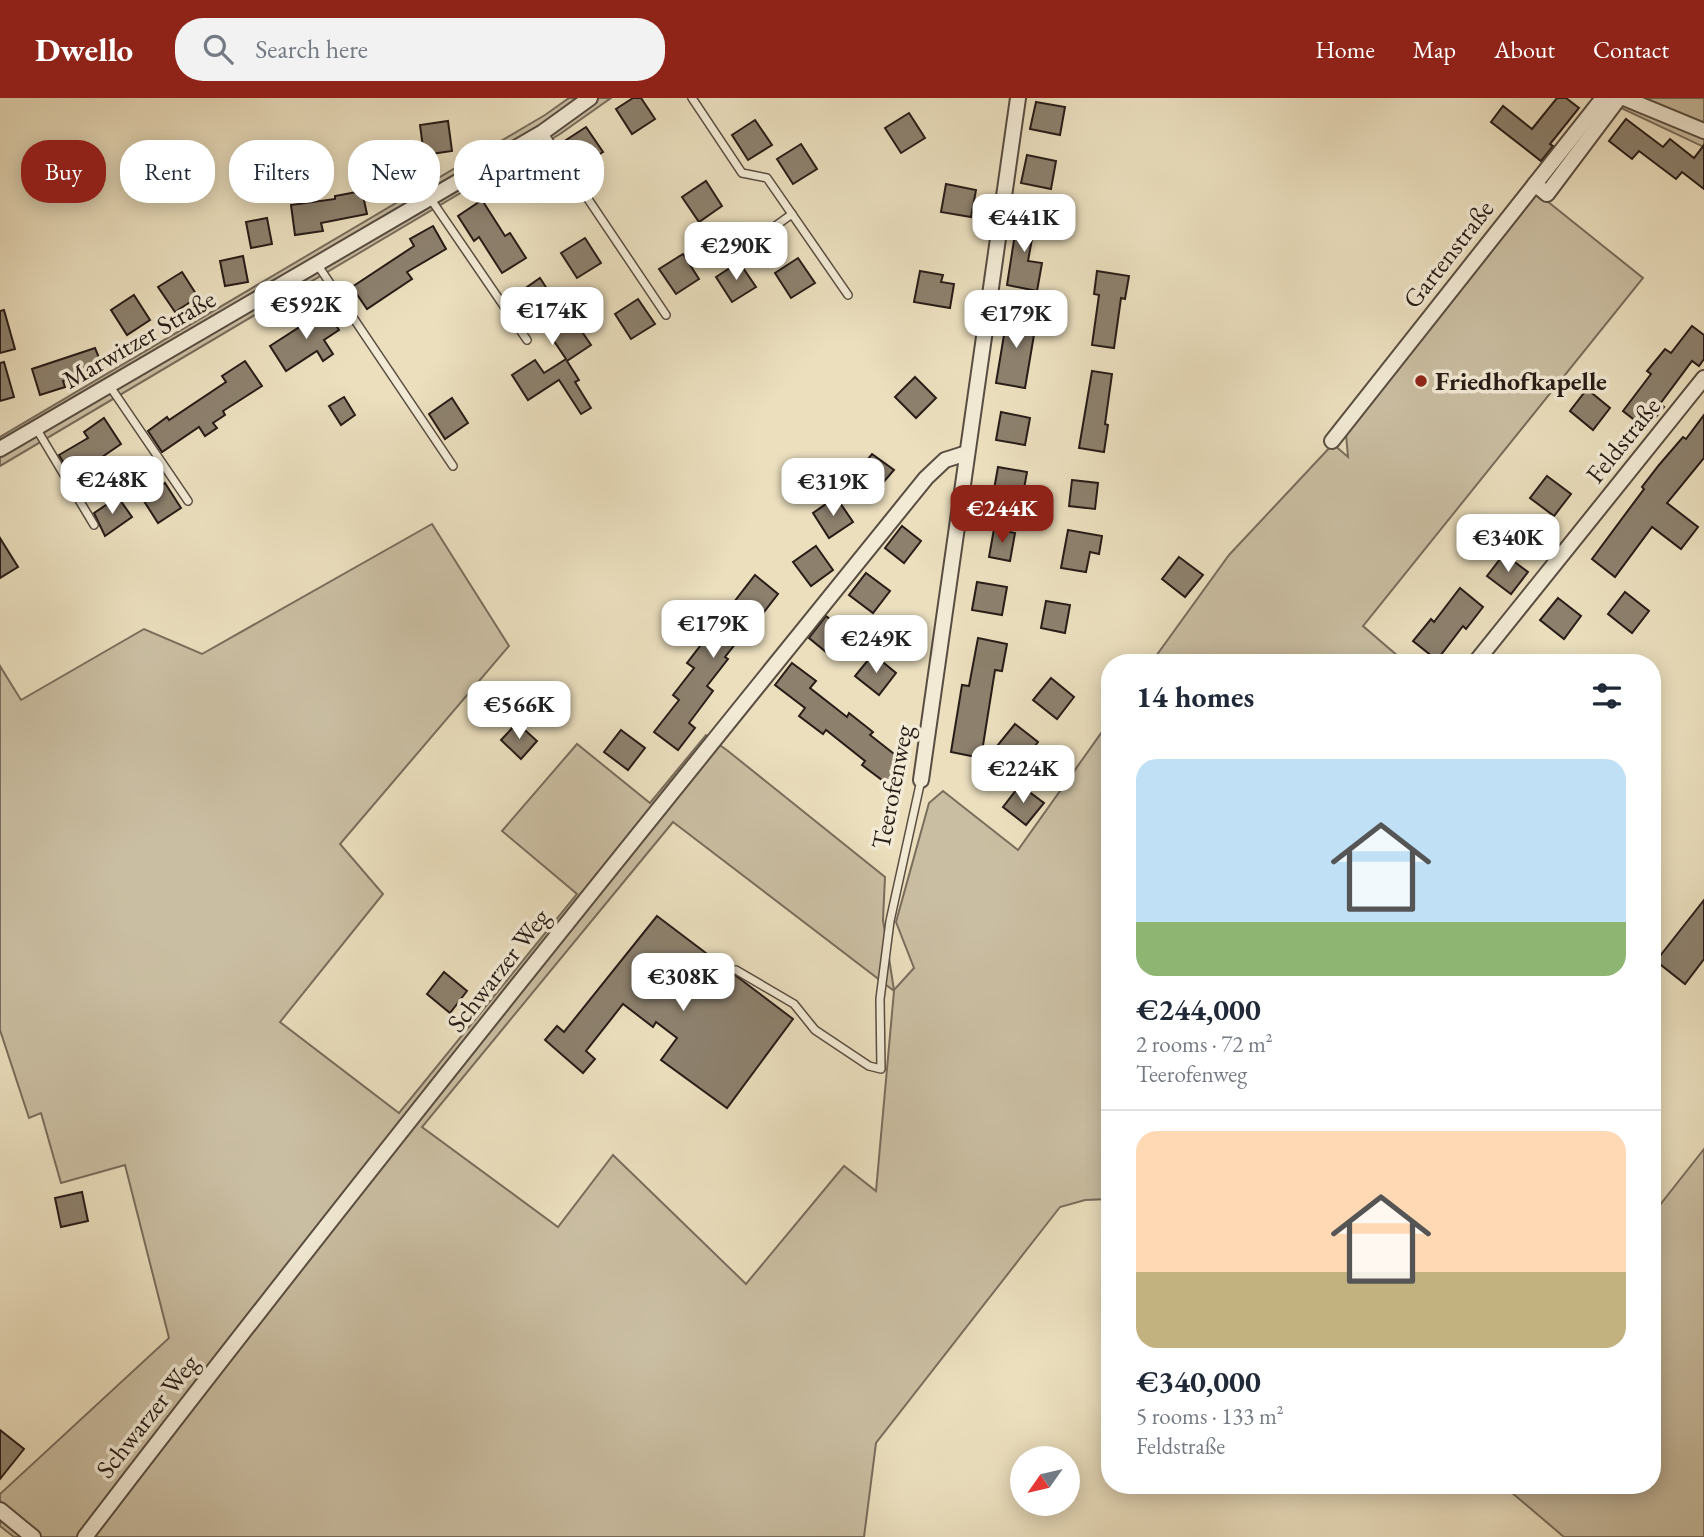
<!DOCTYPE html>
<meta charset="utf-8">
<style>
body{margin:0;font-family:"EB Garamond",serif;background:#f2f2f3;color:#1f2937;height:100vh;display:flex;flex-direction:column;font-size:26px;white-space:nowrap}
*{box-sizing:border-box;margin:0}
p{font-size:23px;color:#747a83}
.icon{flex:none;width:38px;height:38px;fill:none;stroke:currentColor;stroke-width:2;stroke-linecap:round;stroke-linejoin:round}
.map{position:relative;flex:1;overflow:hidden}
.details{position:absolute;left:1101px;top:556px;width:560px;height:840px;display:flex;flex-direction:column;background:#fff;border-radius:28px;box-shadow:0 4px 18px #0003}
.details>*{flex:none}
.top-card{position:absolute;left:21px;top:42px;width:665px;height:63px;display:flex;gap:14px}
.needle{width:46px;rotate:236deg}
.buttons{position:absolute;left:1010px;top:1348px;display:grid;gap:14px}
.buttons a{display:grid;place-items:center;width:70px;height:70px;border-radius:50%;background:#fff;box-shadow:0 4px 18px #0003;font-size:35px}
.price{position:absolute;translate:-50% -60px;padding:0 16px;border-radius:14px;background:#fff;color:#222;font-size:23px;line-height:46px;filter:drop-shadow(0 2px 4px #0008)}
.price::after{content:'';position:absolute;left:50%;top:42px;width:21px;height:16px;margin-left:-10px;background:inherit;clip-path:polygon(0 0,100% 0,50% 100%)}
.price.current{background:#8f2418;color:#fff}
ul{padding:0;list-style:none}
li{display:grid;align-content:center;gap:14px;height:371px;padding:0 35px}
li+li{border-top:2px solid #e0e1e3}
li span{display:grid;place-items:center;height:217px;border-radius:21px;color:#555}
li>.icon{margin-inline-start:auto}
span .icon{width:126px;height:126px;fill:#fffc;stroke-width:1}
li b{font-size:30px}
h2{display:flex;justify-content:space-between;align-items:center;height:84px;padding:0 35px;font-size:30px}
.pill{padding:0 24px;border-radius:28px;background:#fff;box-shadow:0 4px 18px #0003;font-size:24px;line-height:63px}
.pill.current{background:#8f2418;color:#fff}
header{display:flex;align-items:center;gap:42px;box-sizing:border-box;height:98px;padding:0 35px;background:#8f2418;color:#fff}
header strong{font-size:33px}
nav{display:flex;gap:38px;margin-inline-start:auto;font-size:24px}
.search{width:490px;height:63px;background:#f2f2f3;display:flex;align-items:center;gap:18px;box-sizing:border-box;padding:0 24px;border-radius:28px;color:#747a83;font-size:26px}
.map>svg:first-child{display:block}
.green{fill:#cabea2;stroke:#796d5c;stroke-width:2;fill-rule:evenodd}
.building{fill:#8d816e;stroke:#281c17;stroke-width:2}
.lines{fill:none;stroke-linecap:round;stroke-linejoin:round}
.lane-casing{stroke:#594d41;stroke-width:10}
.street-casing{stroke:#594d41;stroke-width:18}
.lane{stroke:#f2ead5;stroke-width:7}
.street{stroke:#f2ead5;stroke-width:14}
.poi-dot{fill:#8f2418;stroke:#f2ead5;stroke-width:2.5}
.labels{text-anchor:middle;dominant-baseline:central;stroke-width:7;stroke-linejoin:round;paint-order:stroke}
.street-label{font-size:26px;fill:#281c17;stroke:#f2ead5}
.poi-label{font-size:26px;font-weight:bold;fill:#281c17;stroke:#f2ead5;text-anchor:start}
</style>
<header>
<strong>Dwello</strong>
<div class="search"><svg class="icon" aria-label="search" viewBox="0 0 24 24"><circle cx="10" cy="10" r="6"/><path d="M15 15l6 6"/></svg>Search here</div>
<nav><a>Home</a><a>Map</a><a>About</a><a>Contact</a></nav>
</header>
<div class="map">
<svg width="1704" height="1439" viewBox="0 0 1704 1439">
<rect width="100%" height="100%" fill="#ebdfbe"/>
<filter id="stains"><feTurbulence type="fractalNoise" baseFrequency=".00286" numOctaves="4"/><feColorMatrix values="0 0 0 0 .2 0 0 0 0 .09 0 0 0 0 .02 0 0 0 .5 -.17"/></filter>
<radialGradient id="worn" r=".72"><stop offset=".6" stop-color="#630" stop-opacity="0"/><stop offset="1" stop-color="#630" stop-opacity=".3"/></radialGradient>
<g class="green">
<polygon points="569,0 611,0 560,36 0,368 0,339 545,17"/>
<polygon points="1600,0 1704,0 1704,49"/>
<polygon points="1537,95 1643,180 1363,528 1406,565 1151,565 1229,457 1333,346 1348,359 1346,336"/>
<path d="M432,426L509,548L340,746L383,796L280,924L399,1015L577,796L502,733L577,646L650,705L706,637L728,653L885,779L883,822L894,892L914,870L896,824L929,705L943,693L1018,752L1109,624V1101L1085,1102L1060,1109L876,1345L864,1439H14L0,1428V1396L169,1240L125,1067L61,1085L41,1015L29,1020L0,932V568L21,602L144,531L202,556ZM673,724L894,893L876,1093L844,1068L746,1186L613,1057L558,1129L422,1029Z"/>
<polygon points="1704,1051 1704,1439 1564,1439 1504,1388 1652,1388 1652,1117"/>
</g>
<g class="building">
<polygon points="633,0 641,0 655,21 632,36 616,11"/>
<polygon points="1557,0 1566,0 1579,10 1550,46 1553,48 1541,63 1491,24 1503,8 1532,31"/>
<polygon points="1036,4 1065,9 1060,37 1030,31"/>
<polygon points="909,15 925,40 901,55 885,30"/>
<polygon points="1626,21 1663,49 1670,41 1694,60 1704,47 1704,91 1682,74 1676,81 1639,53 1632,61 1609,43"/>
<polygon points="755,22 772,47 748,62 732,37"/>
<polygon points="448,23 452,53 424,57 420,27"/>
<polygon points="586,29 603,54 575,71 564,54 567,51 563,44"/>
<polygon points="801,46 817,71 793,86 777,61"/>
<polygon points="1027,57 1056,63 1051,91 1021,85"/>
<polygon points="553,60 565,78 560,82 564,89 541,104 524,79"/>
<polygon points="706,83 722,108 699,124 682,99"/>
<polygon points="946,86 976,92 971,119 941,114"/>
<polygon points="362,93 367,116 321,125 323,133 295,137 291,107 335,101 335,98"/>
<polygon points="482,102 505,138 510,135 526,160 502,175 479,139 474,143 458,118"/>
<polygon points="1019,110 1037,113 1028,163 1042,165 1037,193 1007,187"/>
<polygon points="267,120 272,146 251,150 246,124"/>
<polygon points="433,128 446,151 407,174 412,181 367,211 352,189 414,148 410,141"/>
<polygon points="585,140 601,165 577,180 561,155"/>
<polygon points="683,156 699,181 676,196 659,171"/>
<polygon points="243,158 248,184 225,188 220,163"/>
<polygon points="798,160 815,185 791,200 775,175"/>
<polygon points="739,164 756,189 732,204 716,179"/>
<polygon points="920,173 943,177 941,184 954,186 950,210 914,204"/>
<polygon points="1097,173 1129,178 1125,201 1121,200 1114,250 1092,247 1099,197 1094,196"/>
<polygon points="182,174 198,199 175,214 158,189"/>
<polygon points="540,180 569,225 574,222 591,247 567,263 579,282 575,284 591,310 581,316 559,282 528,302 512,277 535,262 544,275 566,261 537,218 533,221 517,196"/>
<polygon points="134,197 150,222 127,237 111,212"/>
<polygon points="638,201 655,226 631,241 615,216"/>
<polygon points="4,212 15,251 0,255 0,213"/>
<polygon points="326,212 339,232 324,242 333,256 323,263 317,253 286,273 270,248"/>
<polygon points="1008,213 1037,219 1025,290 996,285"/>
<polygon points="1692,228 1704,237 1704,261 1699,268 1692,263 1660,306 1664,309 1646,331 1623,313 1651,276 1647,273 1665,251 1671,255"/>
<polygon points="95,250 102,267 63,283 65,289 40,297 32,271"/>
<polygon points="245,263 262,288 223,313 225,317 213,325 217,330 205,338 199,329 162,354 148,333 167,319 169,322 226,284 222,278"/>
<polygon points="4,264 14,299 0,303 0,265"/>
<polygon points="1092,273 1112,276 1105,326 1108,327 1104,354 1079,350"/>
<polygon points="915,279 936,300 916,320 895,299"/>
<polygon points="1587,291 1610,310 1593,332 1570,313"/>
<polygon points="344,299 355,317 341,327 329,308"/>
<polygon points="452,300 468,325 445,341 429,316"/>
<polygon points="1001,314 1030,320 1025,347 996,342"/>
<polygon points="1704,317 1704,360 1667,405 1698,429 1681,451 1652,429 1615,479 1592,461 1644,391 1642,389 1659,367 1683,339 1686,341"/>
<polygon points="104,320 121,346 89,368 95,379 78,389 59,357 88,340 84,334"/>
<polygon points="872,356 894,372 875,394 854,378"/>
<polygon points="998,369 1027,374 1022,402 993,397"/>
<polygon points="1547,378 1571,396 1554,418 1530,400"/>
<polygon points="1072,382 1098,385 1095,411 1069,408"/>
<polygon points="165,385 181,410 158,425 142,400"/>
<polygon points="118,399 132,419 105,438 94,415"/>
<polygon points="836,399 853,424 829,440 813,415"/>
<polygon points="902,428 921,443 904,465 885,450"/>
<polygon points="994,431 1015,435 1010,463 989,459"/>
<polygon points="1068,432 1102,438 1099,456 1090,454 1086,474 1061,470"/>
<polygon points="0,440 18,469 0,480"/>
<polygon points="816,448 833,472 811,488 793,464"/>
<polygon points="1504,456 1528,474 1511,496 1487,478"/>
<polygon points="1179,459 1203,477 1185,499 1162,481"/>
<polygon points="866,475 890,493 873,515 849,497"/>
<polygon points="755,477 778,496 761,518 759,516 725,559 728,561 707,588 713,593 689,625 695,630 678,652 654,634 679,602 673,597 694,570 687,565 710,535 708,533 725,511 727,513"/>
<polygon points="977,484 1007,489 1002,517 972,512"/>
<polygon points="1460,490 1483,509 1466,531 1463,528 1437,562 1413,543 1431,521 1434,524"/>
<polygon points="1625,494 1649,513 1632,535 1608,516"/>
<polygon points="1558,500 1581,518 1564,541 1540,522"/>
<polygon points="1046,503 1070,507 1065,535 1041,530"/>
<polygon points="826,518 849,536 831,558 809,540"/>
<polygon points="978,540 1007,546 1002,573 995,572 981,660 951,654 962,587 969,588"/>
<polygon points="873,556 896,575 879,597 855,578"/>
<polygon points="792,565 816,583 810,590 847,619 849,615 873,634 870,637 903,663 886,685 862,667 865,663 826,632 823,636 799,618 805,610 775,587"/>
<polygon points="1051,580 1074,599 1057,621 1033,602"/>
<polygon points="517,625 537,643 521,661 501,642"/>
<polygon points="1015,626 1038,644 1021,666 997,648"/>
<polygon points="621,632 645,650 628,672 604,654"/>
<polygon points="1020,687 1044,705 1026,727 1003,709"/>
<polygon points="1704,802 1704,861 1685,886 1656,863"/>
<polygon points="657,818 793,921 727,1010 661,962 677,940 656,924 653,929 623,906 586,953 595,961 583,975 545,942 557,928 564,934"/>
<polygon points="444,874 467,893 450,915 427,896"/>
<polygon points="82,1094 88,1123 61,1129 55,1100"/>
<polygon points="0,1332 24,1351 0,1381"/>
</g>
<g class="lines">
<g class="lane-casing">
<g id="lane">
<polyline points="692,0 742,75 767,80 848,197"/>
<polyline points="543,34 666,217"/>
<polyline points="430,100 527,242"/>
<polyline points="724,165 792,116"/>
<polyline points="317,166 453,368"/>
<polyline points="109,287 188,403"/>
<polyline points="36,330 94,427"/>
<polyline points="736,872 794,906 815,932 869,968 881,971 880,901 890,823 921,682"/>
</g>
</g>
<g class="street-casing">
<g id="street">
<polyline points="1624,0 1704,33"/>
<polyline points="1535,86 1547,96 1619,0"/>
<polyline points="1332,343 1603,0"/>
<polyline points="0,351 543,34 590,0"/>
<polyline points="1475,565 1704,280"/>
<polyline points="921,682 1018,0"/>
<polyline points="0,1412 33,1439"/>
<path d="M85,1439C359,1081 642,731 926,380L945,362L967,355"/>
</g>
</g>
<use href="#lane" class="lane"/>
<use href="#street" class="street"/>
</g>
<circle class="poi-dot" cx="1421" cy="283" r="7"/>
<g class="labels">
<g class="street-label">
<text transform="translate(1448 156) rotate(-52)">Gartenstraße</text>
<text transform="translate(139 241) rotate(-30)">Marwitzer Straße</text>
<text transform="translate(1623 342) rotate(-51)">Feldstraße</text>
<text transform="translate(892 689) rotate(-79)">Teerofenweg</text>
<text transform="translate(498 872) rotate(-52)">Schwarzer Weg</text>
<text transform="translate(147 1318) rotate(-52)">Schwarzer Weg</text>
</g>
<g class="poi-label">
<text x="1435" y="283">Friedhofkapelle</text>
</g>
</g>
<rect width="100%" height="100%" filter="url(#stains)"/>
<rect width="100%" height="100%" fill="url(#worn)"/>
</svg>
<div class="buttons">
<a><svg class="needle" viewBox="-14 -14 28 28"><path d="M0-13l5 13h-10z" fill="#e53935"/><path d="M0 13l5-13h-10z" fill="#747a83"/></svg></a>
</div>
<b class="price" style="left:1024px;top:156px">€441K</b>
<b class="price" style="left:736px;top:184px">€290K</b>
<b class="price" style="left:306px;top:243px">€592K</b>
<b class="price" style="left:552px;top:249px">€174K</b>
<b class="price" style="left:1016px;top:252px">€179K</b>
<b class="price" style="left:112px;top:418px">€248K</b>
<b class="price" style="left:833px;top:420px">€319K</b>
<b class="price current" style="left:1002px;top:447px">€244K</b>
<b class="price" style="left:1508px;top:476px">€340K</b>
<b class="price" style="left:713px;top:562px">€179K</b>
<b class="price" style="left:876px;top:577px">€249K</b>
<b class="price" style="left:519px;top:643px">€566K</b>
<b class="price" style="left:1023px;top:707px">€224K</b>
<b class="price" style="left:683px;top:915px">€308K</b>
<div class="top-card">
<a class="pill current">Buy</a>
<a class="pill">Rent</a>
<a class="pill">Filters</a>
<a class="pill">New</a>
<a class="pill">Apartment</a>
</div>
<section class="details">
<h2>14 homes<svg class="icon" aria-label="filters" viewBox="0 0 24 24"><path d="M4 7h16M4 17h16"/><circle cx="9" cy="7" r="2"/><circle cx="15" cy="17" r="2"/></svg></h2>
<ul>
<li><span style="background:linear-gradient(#bfe0f5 75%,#8fb573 0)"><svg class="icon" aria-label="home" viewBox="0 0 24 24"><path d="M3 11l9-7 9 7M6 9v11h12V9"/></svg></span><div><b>€244,000</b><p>2 rooms · 72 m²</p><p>Teerofenweg</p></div></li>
<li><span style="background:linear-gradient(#ffd9b3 65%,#c2b280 0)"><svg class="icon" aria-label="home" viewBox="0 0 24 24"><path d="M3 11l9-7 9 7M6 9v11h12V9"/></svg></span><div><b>€340,000</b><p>5 rooms · 133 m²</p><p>Feldstraße</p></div></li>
</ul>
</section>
</div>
